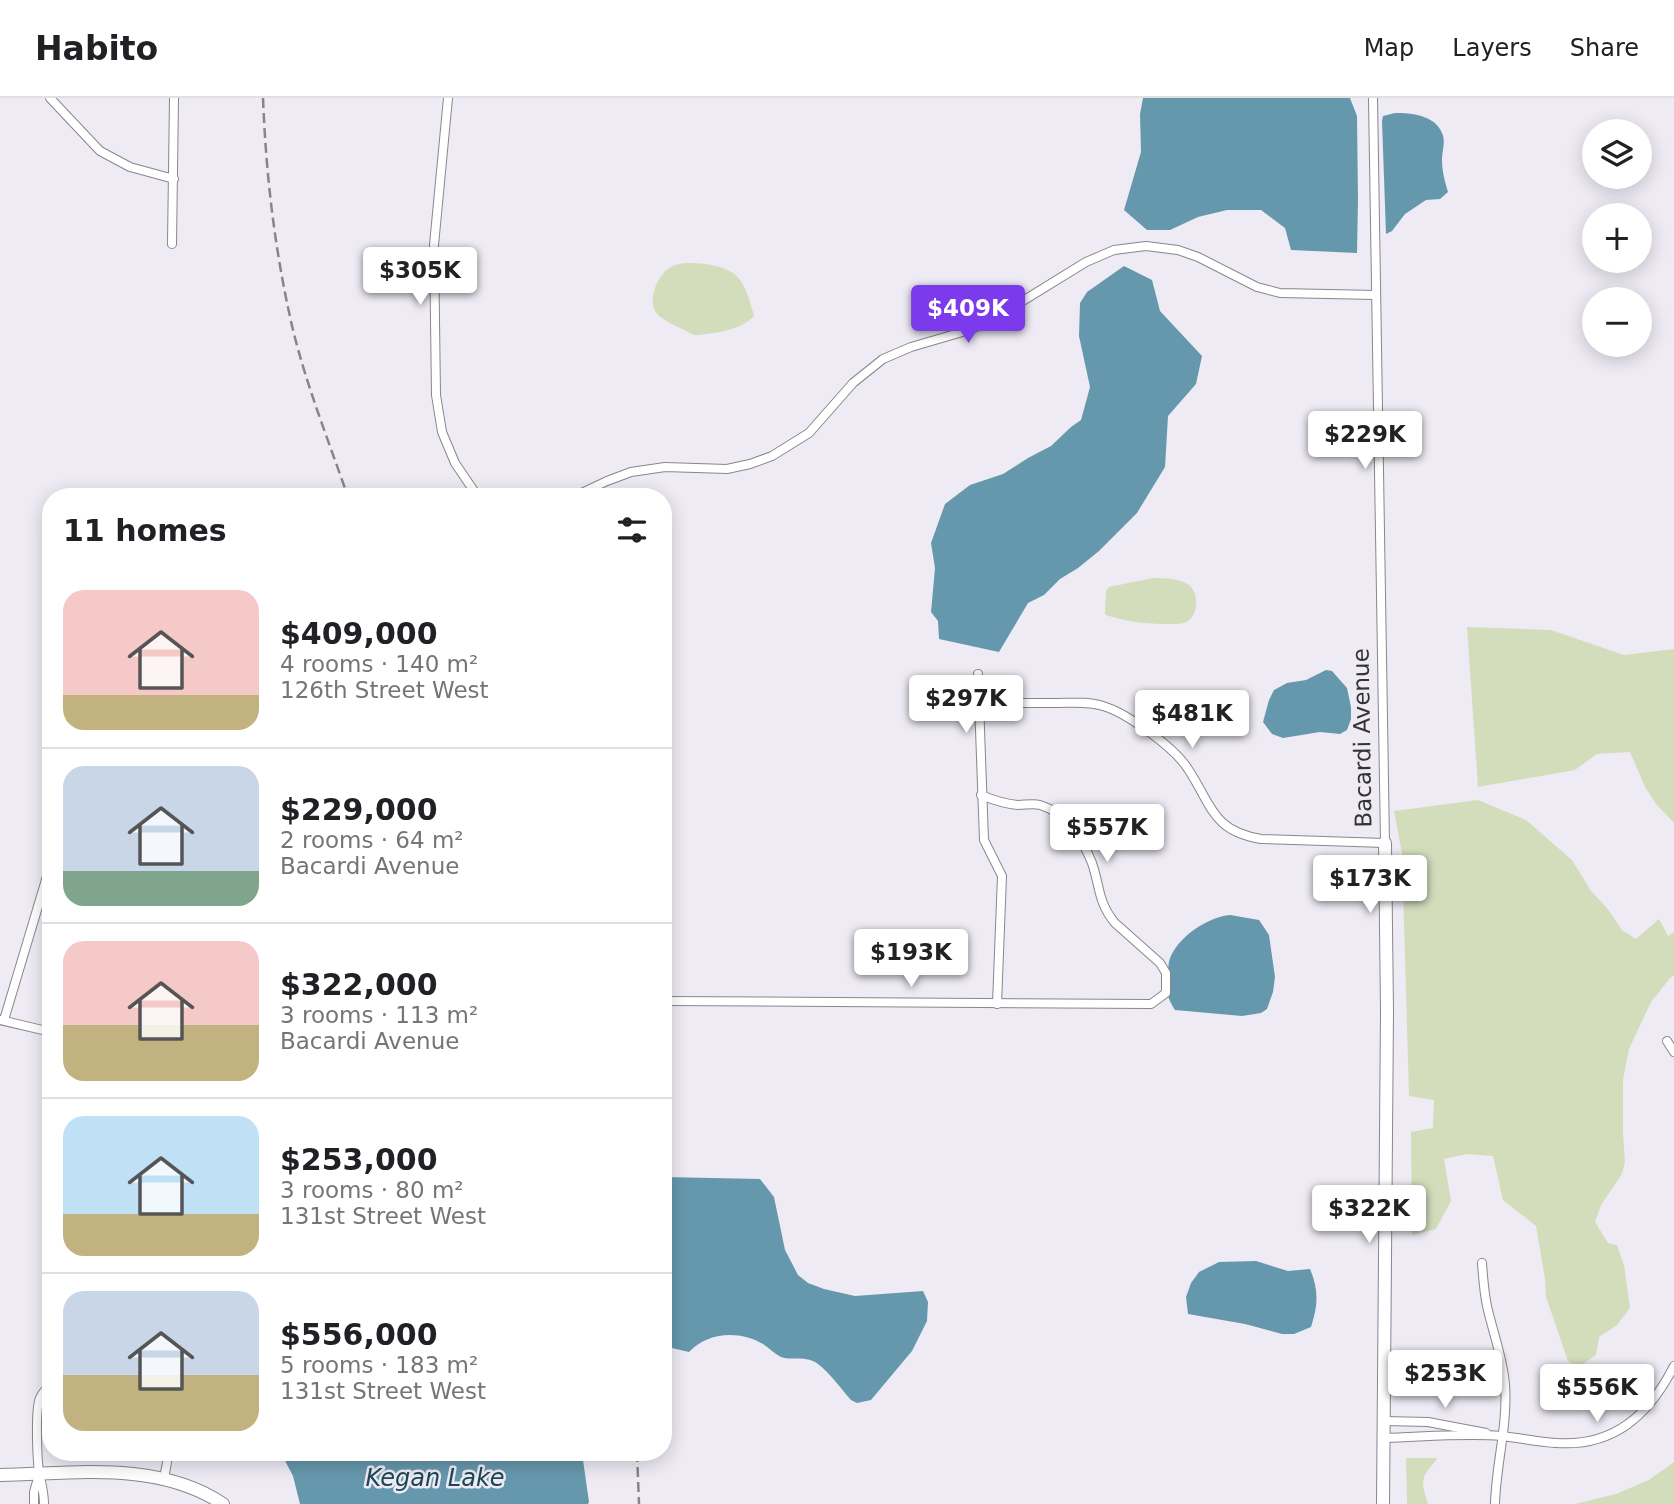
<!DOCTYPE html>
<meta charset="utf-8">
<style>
body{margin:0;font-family:"DejaVu Sans",sans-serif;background:#f2f2f2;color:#202124;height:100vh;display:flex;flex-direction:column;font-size:26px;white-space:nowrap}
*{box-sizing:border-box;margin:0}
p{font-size:23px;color:#757577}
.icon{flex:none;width:38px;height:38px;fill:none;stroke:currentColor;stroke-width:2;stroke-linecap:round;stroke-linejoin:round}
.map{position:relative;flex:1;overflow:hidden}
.drawer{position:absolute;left:42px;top:390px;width:630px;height:973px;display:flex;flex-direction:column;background:#fff;border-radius:28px;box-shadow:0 4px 18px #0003}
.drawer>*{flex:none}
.controls{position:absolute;left:1582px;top:21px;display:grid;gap:14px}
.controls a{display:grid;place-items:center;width:70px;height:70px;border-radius:50%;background:#fff;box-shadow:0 4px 18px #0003;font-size:35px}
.price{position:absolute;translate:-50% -60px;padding:0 16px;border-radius:7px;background:#fff;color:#222;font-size:23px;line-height:46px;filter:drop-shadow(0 2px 4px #0008)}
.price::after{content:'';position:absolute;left:50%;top:42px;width:21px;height:16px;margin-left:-10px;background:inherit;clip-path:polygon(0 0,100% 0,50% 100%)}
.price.on{background:#7c3aed;color:#fff}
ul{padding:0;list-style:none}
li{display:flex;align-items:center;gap:21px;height:175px;padding:0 21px}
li+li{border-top:2px solid #e0e0e0}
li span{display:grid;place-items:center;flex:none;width:196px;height:140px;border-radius:21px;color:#555}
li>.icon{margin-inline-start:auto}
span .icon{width:84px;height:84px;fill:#fffc;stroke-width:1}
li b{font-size:30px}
h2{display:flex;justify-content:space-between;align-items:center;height:84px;padding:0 21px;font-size:30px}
header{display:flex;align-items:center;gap:42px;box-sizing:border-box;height:98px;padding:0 35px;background:#fff;border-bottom:2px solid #e0e0e0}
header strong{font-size:33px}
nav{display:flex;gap:38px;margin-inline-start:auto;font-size:24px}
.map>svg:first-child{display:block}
.green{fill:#d3ddbc}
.water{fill:#6698ad}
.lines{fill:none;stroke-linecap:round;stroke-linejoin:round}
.street-casing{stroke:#89868e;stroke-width:10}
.secondary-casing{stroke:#89868e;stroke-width:14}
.street{stroke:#fff;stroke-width:8}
.secondary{stroke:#fff;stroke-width:12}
.rail{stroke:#87858a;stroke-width:2.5;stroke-dasharray:10 5;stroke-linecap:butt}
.labels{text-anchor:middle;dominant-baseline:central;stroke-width:5;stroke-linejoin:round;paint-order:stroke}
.street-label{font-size:23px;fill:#333235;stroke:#eeebf4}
.water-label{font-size:24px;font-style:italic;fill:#1b4657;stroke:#eeebf4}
</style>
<header>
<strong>Habito</strong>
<nav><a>Map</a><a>Layers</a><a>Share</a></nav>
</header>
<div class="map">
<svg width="1674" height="1406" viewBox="0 0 1674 1406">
<rect width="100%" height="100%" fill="#eeebf4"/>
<g class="green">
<path d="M693,165C711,166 735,169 743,187C748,195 750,205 753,214L754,218C739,233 719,234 699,237H694C684,231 661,223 655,213C648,200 658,176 671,169C678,165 686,165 693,165Z"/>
<path d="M1153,480C1164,480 1181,480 1190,488C1200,498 1198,520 1184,525C1179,526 1173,526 1168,526C1146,526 1130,524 1109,518L1105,516L1106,493L1109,489Z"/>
<polygon points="1467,529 1551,532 1624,557 1674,551 1674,725 1656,706 1645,689 1630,654 1597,656 1575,672 1478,689"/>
<polygon points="1478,702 1526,722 1572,762 1591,793 1607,810 1622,832 1636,841 1659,821 1668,838 1674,834 1674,878 1671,879 1651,904 1629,951 1623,982 1623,1037 1625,1063 1622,1076 1601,1107 1595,1124 1608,1145 1617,1147 1624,1167 1630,1210 1617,1227 1599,1239 1596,1257 1578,1269 1568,1263 1546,1199 1545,1181 1536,1128 1503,1102 1493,1058 1467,1056 1444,1061 1451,1103 1436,1131 1412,1137 1411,1034 1433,1030 1434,1002 1409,998 1402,755 1394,713"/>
<path d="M1406,1360H1437C1434,1366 1429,1370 1426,1375C1420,1384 1425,1396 1428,1406H1407Z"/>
<polygon points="1674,1364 1674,1406 1575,1406 1616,1396 1649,1382"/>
</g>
<g class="water">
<polygon points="1143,0 1350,0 1357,18 1358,102 1357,155 1291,152 1285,130 1261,112 1227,112 1198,119 1170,132 1147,132 1124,112 1141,54 1140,16"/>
<path d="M1395,15C1411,15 1435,17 1442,35C1446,43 1442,53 1442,62C1442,73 1445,84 1448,94L1440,101L1426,102L1405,116L1392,133L1386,136L1382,23L1383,18Z"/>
<polygon points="1124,168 1152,182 1160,213 1202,258 1196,286 1168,318 1165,369 1137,415 1099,453 1078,470 1060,481 1044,497 1028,505 999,554 939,541 938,523 931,514 935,470 931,445 945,406 970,387 1003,376 1028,360 1051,348 1071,329 1081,322 1090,289 1079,238 1080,205 1087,194"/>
<polygon points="1326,572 1332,573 1347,590 1351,609 1351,621 1347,632 1340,636 1320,634 1283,640 1272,636 1263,624 1269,602 1274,592 1287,585 1306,582"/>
<path d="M1230,817L1259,822L1269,837L1275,879L1273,894L1267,911L1261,915L1242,918L1175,912C1167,899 1167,897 1168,882C1168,875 1168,866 1170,860C1179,838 1208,819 1230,817Z"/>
<path d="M51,823V918C33,900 47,848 51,823Z"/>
<path d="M663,1079L760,1081L774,1099L785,1152L798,1177L808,1185L824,1191L855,1198L923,1193L928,1204L927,1223L912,1253L871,1302L857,1305L851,1302C842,1292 829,1274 818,1266C805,1257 793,1263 781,1259C775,1256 769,1250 763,1246C739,1232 708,1234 689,1254L663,1248Z"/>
<path d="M1256,1163L1288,1173L1310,1171C1319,1192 1318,1208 1311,1229L1294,1236H1282L1245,1226L1188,1216L1186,1199L1191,1185L1199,1174L1219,1164Z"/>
<polygon points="281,1355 582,1355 589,1404 588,1406 300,1406 293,1378"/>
</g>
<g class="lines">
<g class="street-casing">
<g id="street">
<polyline points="50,0 100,53 130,69 174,81"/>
<polyline points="448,0 434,147 436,297 442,334 455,365 478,399"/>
<polyline points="172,146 174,0"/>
<polyline points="573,399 607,383 631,374 665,369 727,371 750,366 772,358 809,335 853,285 883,261 911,249 959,235 987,225 1086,164 1114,152 1146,148 1178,152 1198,159 1257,189 1280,195 1376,197"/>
<polyline points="978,576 984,742 1002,778 997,906"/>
<path d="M980,605C1005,605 1030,605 1055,605C1071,605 1088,603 1103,608C1127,615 1175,650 1188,671C1212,707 1212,733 1261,741L1385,745L1373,0"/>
<path d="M663,903L1151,906L1166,895V875L1160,865L1115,825C1098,805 1100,788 1092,765C1083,742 1065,714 1040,707C1033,705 1025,707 1018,707C1005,706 993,702 981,697"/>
<polyline points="0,922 51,934"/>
<polyline points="4,922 51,765"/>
<polyline points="1667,943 1674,954"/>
<path d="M1482,1165C1483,1179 1484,1194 1487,1208C1493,1235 1503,1260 1505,1287C1508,1327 1496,1366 1495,1406"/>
<polyline points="1384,1323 1428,1324 1486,1335"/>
<path d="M1384,1340C1423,1339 1463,1335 1502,1338C1520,1340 1538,1344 1556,1345C1614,1349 1649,1317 1674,1268"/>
<polyline points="164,1380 169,1354"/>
<polyline points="34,1406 34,1394 39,1377"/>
<path d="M44,1406C44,1396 42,1388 40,1379C37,1366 35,1311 40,1300C42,1295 46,1291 51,1288"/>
</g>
</g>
<g class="secondary-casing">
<g id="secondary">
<path d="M0,1377C74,1376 157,1362 223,1406"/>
<polyline points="1383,1406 1387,913 1385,745"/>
</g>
</g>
<use href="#street" class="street"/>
<use href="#secondary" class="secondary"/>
<g class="rail">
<path d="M263,0C266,78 275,155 293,232C307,289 329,344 348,399"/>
<polyline points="637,1354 639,1406"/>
</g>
</g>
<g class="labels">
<g class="street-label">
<text transform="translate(1362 640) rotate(-91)">Bacardi Avenue</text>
</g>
<g class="water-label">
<text x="435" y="1380">Kegan Lake</text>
</g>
</g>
</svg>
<div class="controls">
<a><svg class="icon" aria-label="layers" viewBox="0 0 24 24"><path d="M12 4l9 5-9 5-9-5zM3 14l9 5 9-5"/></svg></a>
<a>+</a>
<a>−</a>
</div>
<b class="price" style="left:420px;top:209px">$305K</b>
<b class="price on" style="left:968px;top:247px">$409K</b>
<b class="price" style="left:1365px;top:373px">$229K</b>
<b class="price" style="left:966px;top:637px">$297K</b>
<b class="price" style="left:1192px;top:652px">$481K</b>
<b class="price" style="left:1107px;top:766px">$557K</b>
<b class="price" style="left:1370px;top:817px">$173K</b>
<b class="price" style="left:911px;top:891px">$193K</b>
<b class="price" style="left:1369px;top:1147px">$322K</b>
<b class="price" style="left:1445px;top:1312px">$253K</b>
<b class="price" style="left:1597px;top:1326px">$556K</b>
<section class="drawer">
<h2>11 homes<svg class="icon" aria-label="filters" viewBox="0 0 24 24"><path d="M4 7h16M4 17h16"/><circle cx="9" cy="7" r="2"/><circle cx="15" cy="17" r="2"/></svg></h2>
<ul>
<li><span style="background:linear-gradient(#f6c9c9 75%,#c2b280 0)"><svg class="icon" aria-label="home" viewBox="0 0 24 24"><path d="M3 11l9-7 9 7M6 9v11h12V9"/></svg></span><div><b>$409,000</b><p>4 rooms · 140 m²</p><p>126th Street West</p></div></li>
<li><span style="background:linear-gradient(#c9d6e8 75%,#7fa58c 0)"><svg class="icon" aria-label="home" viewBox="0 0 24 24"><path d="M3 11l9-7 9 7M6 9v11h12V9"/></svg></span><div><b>$229,000</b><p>2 rooms · 64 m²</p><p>Bacardi Avenue</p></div></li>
<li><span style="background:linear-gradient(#f6c9c9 60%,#c2b280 0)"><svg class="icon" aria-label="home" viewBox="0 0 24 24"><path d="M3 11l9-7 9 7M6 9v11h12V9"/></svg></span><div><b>$322,000</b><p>3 rooms · 113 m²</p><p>Bacardi Avenue</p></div></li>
<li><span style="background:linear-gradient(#bfe0f5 70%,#c2b280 0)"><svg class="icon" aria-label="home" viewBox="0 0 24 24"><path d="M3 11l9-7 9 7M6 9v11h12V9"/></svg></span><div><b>$253,000</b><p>3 rooms · 80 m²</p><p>131st Street West</p></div></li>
<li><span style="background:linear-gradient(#c9d6e8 60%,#c2b280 0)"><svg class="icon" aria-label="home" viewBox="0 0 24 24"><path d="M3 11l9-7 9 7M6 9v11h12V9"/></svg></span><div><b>$556,000</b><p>5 rooms · 183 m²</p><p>131st Street West</p></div></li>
</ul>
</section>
</div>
